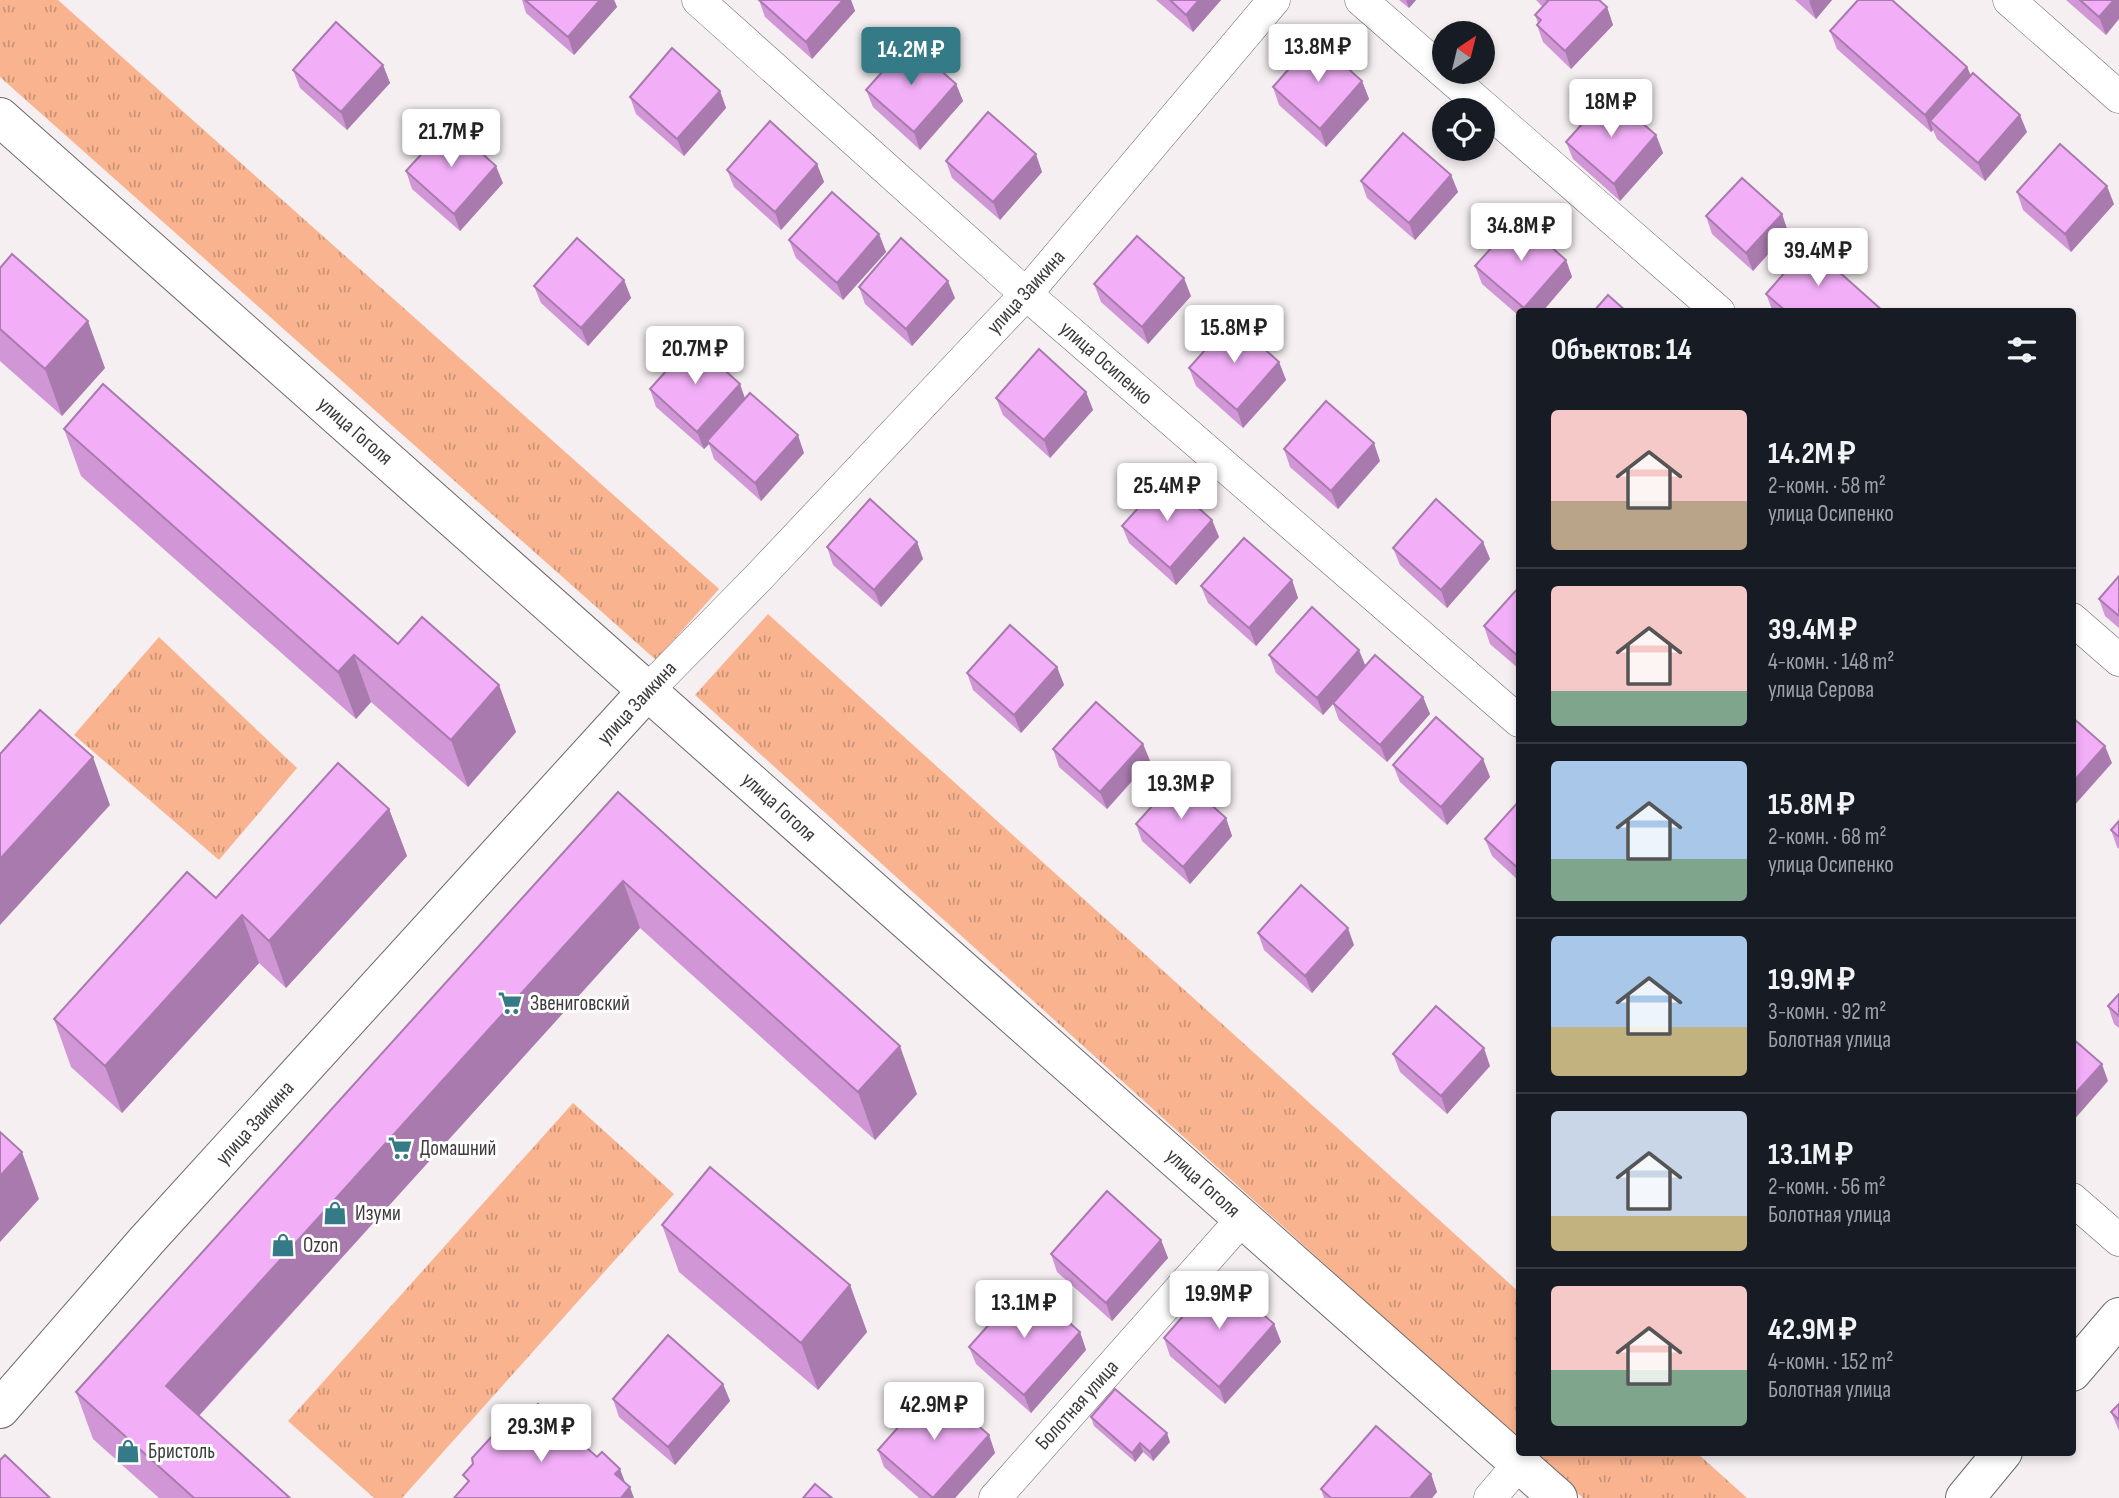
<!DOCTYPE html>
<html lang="ru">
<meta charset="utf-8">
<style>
body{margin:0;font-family:"Sofia Sans Condensed",sans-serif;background:#242831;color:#f1f3f6;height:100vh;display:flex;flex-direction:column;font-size:26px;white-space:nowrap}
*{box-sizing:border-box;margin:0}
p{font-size:23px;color:#9ea1a6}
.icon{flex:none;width:38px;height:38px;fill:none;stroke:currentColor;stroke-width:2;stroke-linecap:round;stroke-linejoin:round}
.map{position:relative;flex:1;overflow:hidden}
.details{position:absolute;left:1516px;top:308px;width:560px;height:1148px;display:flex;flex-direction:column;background:#171b24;border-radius:7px;box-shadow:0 4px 10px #0003}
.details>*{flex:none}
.needle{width:46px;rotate:35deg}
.buttons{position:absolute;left:1432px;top:21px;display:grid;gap:14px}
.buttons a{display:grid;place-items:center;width:63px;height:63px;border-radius:50%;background:#171b24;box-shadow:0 4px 10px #0003;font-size:35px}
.price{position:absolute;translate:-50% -60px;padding:0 16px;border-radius:7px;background:#fff;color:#222;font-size:23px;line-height:46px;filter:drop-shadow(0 2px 4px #0008)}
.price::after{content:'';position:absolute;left:50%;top:42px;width:21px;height:16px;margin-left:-10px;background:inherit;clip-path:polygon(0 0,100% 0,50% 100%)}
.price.on{background:#357a87;color:#fff}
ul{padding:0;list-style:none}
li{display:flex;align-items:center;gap:21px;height:175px;padding:0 35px}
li+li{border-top:2px solid #363941}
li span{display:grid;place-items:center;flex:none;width:196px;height:140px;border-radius:7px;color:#555}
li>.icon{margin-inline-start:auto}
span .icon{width:84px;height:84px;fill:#fffc;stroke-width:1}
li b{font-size:30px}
h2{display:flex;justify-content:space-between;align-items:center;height:84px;padding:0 35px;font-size:30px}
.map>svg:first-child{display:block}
.grass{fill:url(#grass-tufts)}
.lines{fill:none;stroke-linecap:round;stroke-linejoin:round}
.minor-casing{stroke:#6d686a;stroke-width:33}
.tertiary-casing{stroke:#6d686a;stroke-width:40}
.secondary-casing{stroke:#6d686a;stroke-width:40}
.minor{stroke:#fff;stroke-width:32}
.tertiary{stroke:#fff;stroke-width:38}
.secondary{stroke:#fff;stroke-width:38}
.wall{fill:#d096d5}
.shaded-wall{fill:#a97aae}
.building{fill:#f2aff8;stroke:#a97aae;stroke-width:2}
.labels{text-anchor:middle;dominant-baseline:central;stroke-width:6;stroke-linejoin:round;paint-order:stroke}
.street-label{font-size:21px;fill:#3d3b3c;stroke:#fffefe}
.poi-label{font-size:21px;fill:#3d3b3c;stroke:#fffefe;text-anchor:start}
</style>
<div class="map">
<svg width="2119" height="1498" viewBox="0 0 2119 1498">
<defs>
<pattern id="grass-tufts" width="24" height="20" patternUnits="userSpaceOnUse" patternTransform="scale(1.75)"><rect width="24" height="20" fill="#f9b38f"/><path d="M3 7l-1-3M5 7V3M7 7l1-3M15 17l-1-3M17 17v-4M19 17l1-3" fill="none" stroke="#cb9376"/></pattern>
</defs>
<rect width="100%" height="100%" fill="#f5eff1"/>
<g class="grass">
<polygon points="0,0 58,0 719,589 656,660 0,77"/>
<polygon points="768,614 1519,1292 1519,1440 695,695"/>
<polygon points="159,637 297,768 219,860 74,735"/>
<polygon points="573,1103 674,1194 402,1498 374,1498 288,1421"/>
<polygon points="1533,1453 1697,1453 1747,1498 1583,1498"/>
</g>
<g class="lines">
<g class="minor-casing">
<g id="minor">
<polyline points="698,0 1026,294 1519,721"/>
<polyline points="1361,0 1719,312"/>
<polyline points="2009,0 2119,97"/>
<polyline points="2072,619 2119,660"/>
<polyline points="648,690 757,579 1026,294 1274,0"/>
<polyline points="2072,1199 2119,1240"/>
<polyline points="995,1498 1243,1218"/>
<polyline points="1490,1498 1519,1464"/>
</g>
</g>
<g class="tertiary-casing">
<g id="tertiary">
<polyline points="2072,1372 2119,1317"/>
<polyline points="0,1409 147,1240 648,690"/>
<polyline points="1965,1498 2003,1452"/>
</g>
</g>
<g class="secondary-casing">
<polyline id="secondary" points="0,117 1558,1498"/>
</g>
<use href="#minor" class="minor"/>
<use href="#tertiary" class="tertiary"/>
<use href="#secondary" class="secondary"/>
</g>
<g class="wall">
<polygon points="522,0 614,0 617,7 574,55 526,13"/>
<polygon points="759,0 851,0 855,11 812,59 765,17"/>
<polygon points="1156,0 1221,0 1193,32"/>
<polygon points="1399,0 1416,0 1409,8"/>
<polygon points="1536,0 1599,0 1607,7 1613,25 1571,69 1543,42 1537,25 1538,23 1535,15 1543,7"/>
<polygon points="1795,0 1832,0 1816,19"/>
<polygon points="2066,0 2119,0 2106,35"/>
<polygon points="1830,31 1967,67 1971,75 2027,132 1985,181 1937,139 1933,130 1931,132 1837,49"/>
<polygon points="383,65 390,83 347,130 300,88 293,70"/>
<polygon points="1362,81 1369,99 1326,147 1279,105 1273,87"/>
<polygon points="956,84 963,101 920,150 873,107 866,90"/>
<polygon points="720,91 726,108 684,156 636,114 630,97"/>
<polygon points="1656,135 1663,153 1620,201 1573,159 1566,142"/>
<polygon points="946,161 1042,172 1000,220 952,178"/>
<polygon points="817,164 824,182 781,230 734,187 727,170"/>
<polygon points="406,171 503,183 460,231 412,189"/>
<polygon points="1451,175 1458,192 1415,240 1367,198 1361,181"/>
<polygon points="2017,192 2114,204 2071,252 2023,210"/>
<polygon points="1782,214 1788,232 1753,271 1712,234 1706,216"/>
<polygon points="879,234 886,252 843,300 796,258 789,240"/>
<polygon points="1566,260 1572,277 1542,312 1519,312 1519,316 1482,284 1475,266"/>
<polygon points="0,268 105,368 62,416 0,361"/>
<polygon points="624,280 631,298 588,346 541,303 534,286"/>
<polygon points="1094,284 1191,296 1148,344 1101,302"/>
<polygon points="859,287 955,298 912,346 865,304"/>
<polygon points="1766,294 1884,312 1773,312"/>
<polygon points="1279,362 1286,380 1243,428 1196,386 1189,368"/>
<polygon points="650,389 745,398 804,453 761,501 714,459 709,444 704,449 656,407"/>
<polygon points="1086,392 1093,410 1050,458 1003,415 996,398"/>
<polygon points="64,429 398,644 499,685 516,732 468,787 371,702 356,719 81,476"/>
<polygon points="1284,449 1380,461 1338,509 1290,467"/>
<polygon points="1212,520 1219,537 1176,585 1129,543 1122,526"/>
<polygon points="917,542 923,559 881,607 833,565 827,547"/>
<polygon points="1483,542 1490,559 1447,608 1400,565 1393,548"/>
<polygon points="2119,576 2119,628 2105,616 2099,599"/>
<polygon points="1292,580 1298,598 1256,646 1208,603 1201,586"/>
<polygon points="1519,587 1519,669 1490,644 1484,626"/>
<polygon points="1269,655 1365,666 1423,697 1430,714 1387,762 1339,720 1333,704 1323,715 1276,673"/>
<polygon points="1057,667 1064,685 1021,733 973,690 967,673"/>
<polygon points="1143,744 1150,761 1107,809 1059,767 1053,749"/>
<polygon points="1483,759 1490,777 1447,825 1400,782 1393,765"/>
<polygon points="618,792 917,1094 875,1140 640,928 199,1416 290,1498 159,1498 93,1439 76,1392"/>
<polygon points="1519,801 1519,881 1492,856 1485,839"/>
<polygon points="389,809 407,856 286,988 259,963 122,1113 71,1067 54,1019 216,898"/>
<polygon points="1226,818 1232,836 1190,884 1142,841 1136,824"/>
<polygon points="2119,821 2119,849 2117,847 2111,830"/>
<polygon points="1258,933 1354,945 1312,993 1264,950"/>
<polygon points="2119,994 2119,1028 2114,1024 2108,1006"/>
<polygon points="1393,1054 1490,1066 1447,1114 1400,1072"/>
<polygon points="662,1225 850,1285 867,1332 818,1390 679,1272"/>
<polygon points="1161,1240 1168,1258 1112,1321 1057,1272 1051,1254"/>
<polygon points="1274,1324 1281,1342 1225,1404 1170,1356 1164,1338"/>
<polygon points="1080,1332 1086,1350 1031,1413 976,1364 969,1347"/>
<polygon points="723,1384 730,1401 675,1465 619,1417 613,1399"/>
<polygon points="2119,1404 2119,1431 2111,1412"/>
<polygon points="1091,1417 1170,1442 1153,1461 1143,1452 1135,1462 1094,1426"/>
<polygon points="989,1435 995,1453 955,1498 919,1498 884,1467 878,1450"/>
<polygon points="1431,1474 1437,1492 1432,1498 1324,1498 1321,1489"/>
</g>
<g class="shaded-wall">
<polygon points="600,0 614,0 617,7 574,55 568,37"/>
<polygon points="843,0 851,0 855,11 812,59 806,42"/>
<polygon points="1199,0 1221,0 1193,32 1186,15"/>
<polygon points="1406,0 1416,0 1409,8"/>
<polygon points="1810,0 1832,0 1816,19 1809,1"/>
<polygon points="2114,0 2119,0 2119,19 2106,35 2099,17"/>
<polygon points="1607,7 1613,25 1571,69 1565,51"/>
<polygon points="383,65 390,83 347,130 341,112"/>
<polygon points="1967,67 1974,84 1930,121 1933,130 1931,132 1925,115"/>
<polygon points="1362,81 1369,99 1326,147 1320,129"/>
<polygon points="956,84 963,101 920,150 914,132"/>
<polygon points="720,91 726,108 684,156 677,139"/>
<polygon points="2020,115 2027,132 1985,181 1978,163"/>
<polygon points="1656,135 1663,153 1620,201 1614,184"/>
<polygon points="1036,154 1042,172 1000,220 993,202"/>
<polygon points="817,164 824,182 781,230 775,212"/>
<polygon points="496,166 503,183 460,231 454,214"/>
<polygon points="1451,175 1458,192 1415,240 1409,223"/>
<polygon points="2107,186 2114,204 2071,252 2065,234"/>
<polygon points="1782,214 1788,232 1753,271 1746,253"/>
<polygon points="879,234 886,252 843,300 837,283"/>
<polygon points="1566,260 1572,277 1542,312 1525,312 1524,308"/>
<polygon points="1184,278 1191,296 1148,344 1142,327"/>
<polygon points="624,280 631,298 588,346 581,328"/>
<polygon points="948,281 955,298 912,346 906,329"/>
<polygon points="88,321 105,368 62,416 45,369"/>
<polygon points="1279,362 1286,380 1243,428 1237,410"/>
<polygon points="740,384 746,401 707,441 709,444 704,449 697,432"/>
<polygon points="1086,392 1093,410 1050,458 1044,440"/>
<polygon points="798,435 804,453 761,501 755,483"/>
<polygon points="1374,443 1380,461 1338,509 1331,491"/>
<polygon points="1212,520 1219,537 1176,585 1170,568"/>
<polygon points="917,542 923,559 881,607 874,590"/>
<polygon points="1483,542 1490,559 1447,608 1441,590"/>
<polygon points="1292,580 1298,598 1256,646 1249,628"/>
<polygon points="1359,650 1366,667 1323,715 1317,698"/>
<polygon points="354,655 371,702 356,719 338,672"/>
<polygon points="1057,667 1064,685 1021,733 1014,715"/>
<polygon points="499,685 516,732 468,787 451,740"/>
<polygon points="1423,697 1430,714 1387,762 1380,745"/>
<polygon points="1143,744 1150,761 1107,809 1100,792"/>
<polygon points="2105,746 2112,763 2072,808 2072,783"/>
<polygon points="93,757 110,805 0,925 0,859"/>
<polygon points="1483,759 1490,777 1447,825 1441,807"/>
<polygon points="389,809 407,856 286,988 269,941"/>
<polygon points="1226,818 1232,836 1190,884 1183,867"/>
<polygon points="623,881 640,928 183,1433 166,1386"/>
<polygon points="242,915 259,963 122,1113 105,1066"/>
<polygon points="1348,928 1354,945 1312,993 1305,976"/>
<polygon points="900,1046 917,1094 875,1140 858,1092"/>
<polygon points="1484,1048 1490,1066 1447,1114 1441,1096"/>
<polygon points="2102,1064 2108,1081 2072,1122 2072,1097"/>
<polygon points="22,1152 39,1199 0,1242 0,1176"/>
<polygon points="1161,1240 1168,1258 1112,1321 1106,1303"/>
<polygon points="850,1285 867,1332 818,1390 801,1343"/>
<polygon points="1274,1324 1281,1342 1225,1404 1219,1387"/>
<polygon points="1080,1332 1086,1350 1031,1413 1024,1395"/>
<polygon points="723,1384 730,1401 675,1465 668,1447"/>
<polygon points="576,1429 599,1491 571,1434"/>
<polygon points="1167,1433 1170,1442 1153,1461 1150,1452"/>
<polygon points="989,1435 995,1453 955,1498 933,1498"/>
<polygon points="1140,1443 1143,1452 1135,1462 1132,1453"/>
<polygon points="620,1469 628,1490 630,1487 634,1498 621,1498 615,1474"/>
<polygon points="1431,1474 1437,1492 1432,1498 1410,1498"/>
</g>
<g class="building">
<polygon points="525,0 600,0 568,37"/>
<polygon points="759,0 843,0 806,42"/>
<polygon points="1170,0 1199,0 1186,15"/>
<polygon points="1547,0 1599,0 1607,7 1565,51 1537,25 1541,20 1535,15 1548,1"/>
<polygon points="1858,0 1892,0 1967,67 1925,115 1830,31"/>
<polygon points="2080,0 2114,0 2099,17"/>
<polygon points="336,22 383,65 341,112 293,70"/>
<polygon points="1315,39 1362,81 1320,129 1273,87"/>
<polygon points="909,42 956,84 914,132 866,90"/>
<polygon points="672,48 720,91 677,139 630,97"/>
<polygon points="1973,73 2020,115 1978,163 1930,121"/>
<polygon points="1609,94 1656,135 1614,184 1566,142"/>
<polygon points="988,112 1036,154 993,202 946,161"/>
<polygon points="770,121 817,164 775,212 727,170"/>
<polygon points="449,124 496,166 454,214 406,171"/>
<polygon points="1403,133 1451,175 1409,223 1361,181"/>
<polygon points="2060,144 2107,186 2065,234 2017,192"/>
<polygon points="1742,178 1782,214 1746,253 1706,216"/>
<polygon points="832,192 879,234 837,283 789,240"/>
<polygon points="1518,218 1566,260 1524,308 1475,266"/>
<polygon points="1137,236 1184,278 1142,327 1094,284"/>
<polygon points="577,238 624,280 581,328 534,286"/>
<polygon points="901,238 948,281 906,329 859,287"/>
<polygon points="1809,245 1884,312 1787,312 1766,294"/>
<polygon points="12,254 88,321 45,369 0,329 0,268"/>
<polygon points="1608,295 1627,312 1593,312"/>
<polygon points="1232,320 1279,362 1237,410 1189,368"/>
<polygon points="693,341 740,384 697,432 650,389"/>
<polygon points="1039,349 1086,392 1044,440 996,398"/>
<polygon points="103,384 398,644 422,617 499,685 451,740 354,655 338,672 64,429"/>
<polygon points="750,393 798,435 755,483 707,441"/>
<polygon points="1326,401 1374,443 1331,491 1284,449"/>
<polygon points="1165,478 1212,520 1170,568 1122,526"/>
<polygon points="870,499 917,542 874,590 827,547"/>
<polygon points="1436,499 1483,542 1441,590 1393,548"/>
<polygon points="1244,538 1292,580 1249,628 1201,586"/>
<polygon points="2119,576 2119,616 2099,599"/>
<polygon points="1519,587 1519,657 1484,626"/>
<polygon points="1312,607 1359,650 1317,698 1269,655"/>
<polygon points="1010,625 1057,667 1014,715 967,673"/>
<polygon points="1375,655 1423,697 1380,745 1333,703"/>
<polygon points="1096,702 1143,744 1100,792 1053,749"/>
<polygon points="40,710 93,757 0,859 0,754"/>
<polygon points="1436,717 1483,759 1441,807 1393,765"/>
<polygon points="2072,717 2105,746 2072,783"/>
<polygon points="338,763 389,809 269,941 242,915 105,1066 54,1019 187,872 216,898"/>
<polygon points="1179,776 1226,818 1183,867 1136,824"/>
<polygon points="618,792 900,1046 858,1092 623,881 166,1386 290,1498 194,1498 76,1392"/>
<polygon points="1519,801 1519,869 1485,839"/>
<polygon points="2119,821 2119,837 2111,830"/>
<polygon points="1301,885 1348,928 1305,976 1258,933"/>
<polygon points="2119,994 2119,1016 2108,1006"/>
<polygon points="1436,1006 1484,1048 1441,1096 1393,1054"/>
<polygon points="2072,1038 2102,1064 2072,1097"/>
<polygon points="0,1132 22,1152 0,1176"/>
<polygon points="710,1167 850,1285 801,1343 662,1225"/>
<polygon points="1107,1191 1161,1240 1106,1303 1051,1254"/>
<polygon points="1219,1275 1274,1324 1219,1387 1164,1338"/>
<polygon points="1025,1284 1080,1332 1024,1395 969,1347"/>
<polygon points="668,1335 723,1384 668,1447 613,1399"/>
<polygon points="934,1387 989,1435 933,1498 878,1450"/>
<polygon points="1115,1389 1167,1433 1150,1452 1140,1443 1132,1453 1091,1417"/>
<polygon points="538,1404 553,1418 558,1412 576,1429 571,1434 597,1457 602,1452 620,1469 615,1474 630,1487 621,1498 454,1498 469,1481 463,1475 473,1464 472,1458 494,1434 500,1435 511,1422 517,1428"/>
<polygon points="2119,1404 2119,1420 2111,1412"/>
<polygon points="1376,1426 1431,1474 1410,1498 1331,1498 1321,1489"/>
<polygon points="5,1455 50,1498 0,1498 0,1460"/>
<polygon points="815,1484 832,1498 803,1498"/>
</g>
<defs>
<g id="supermarket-bare" transform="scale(1.89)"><path d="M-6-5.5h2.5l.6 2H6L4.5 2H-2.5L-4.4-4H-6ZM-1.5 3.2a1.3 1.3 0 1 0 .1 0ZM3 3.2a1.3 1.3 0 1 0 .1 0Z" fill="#357a87" stroke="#fffefe" stroke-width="2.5" paint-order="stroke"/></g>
<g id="shop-bare" transform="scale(1.89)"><path d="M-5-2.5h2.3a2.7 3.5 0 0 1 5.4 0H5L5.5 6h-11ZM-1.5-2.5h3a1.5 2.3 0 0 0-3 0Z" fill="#357a87" stroke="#fffefe" stroke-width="2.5" paint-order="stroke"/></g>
</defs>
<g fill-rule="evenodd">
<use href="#supermarket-bare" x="510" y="1003"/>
<use href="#supermarket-bare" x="400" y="1148"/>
<use href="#shop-bare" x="335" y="1213"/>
<use href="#shop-bare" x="283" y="1245"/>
<use href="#shop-bare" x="128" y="1451"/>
</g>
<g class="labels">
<g class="street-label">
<text transform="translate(1026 292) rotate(-48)">улица Заикина</text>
<text transform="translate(1106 363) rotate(41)">улица Осипенко</text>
<text transform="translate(355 431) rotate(41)">улица Гоголя</text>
<text transform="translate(637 703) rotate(-47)">улица Заикина</text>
<text transform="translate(779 807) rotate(42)">улица Гоголя</text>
<text transform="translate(255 1123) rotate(-48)">улица Заикина</text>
<text transform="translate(1203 1183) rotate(42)">улица Гоголя</text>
<text transform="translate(1077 1405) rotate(-48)">Болотная улица</text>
</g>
<g class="poi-label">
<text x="530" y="1003">Звениговский</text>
<text x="420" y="1148">Домашний</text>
<text x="355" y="1213">Изуми</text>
<text x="303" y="1245">Ozon</text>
<text x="148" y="1451">Бристоль</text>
</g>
</g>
</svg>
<div class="buttons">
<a><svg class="needle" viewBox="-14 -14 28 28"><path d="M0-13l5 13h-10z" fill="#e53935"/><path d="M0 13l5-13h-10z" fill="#9ea1a6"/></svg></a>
<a><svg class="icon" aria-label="locate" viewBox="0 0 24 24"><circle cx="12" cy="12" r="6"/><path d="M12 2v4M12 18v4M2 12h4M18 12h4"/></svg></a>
</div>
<b class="price" style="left:1318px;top:84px">13.8M ₽</b>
<b class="price on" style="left:911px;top:87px">14.2M ₽</b>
<b class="price" style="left:1611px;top:139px">18M ₽</b>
<b class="price" style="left:451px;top:169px">21.7M ₽</b>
<b class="price" style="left:1521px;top:263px">34.8M ₽</b>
<b class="price" style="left:1818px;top:288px">39.4M ₽</b>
<b class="price" style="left:1234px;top:365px">15.8M ₽</b>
<b class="price" style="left:695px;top:386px">20.7M ₽</b>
<b class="price" style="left:1167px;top:523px">25.4M ₽</b>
<b class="price" style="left:1181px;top:821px">19.3M ₽</b>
<b class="price" style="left:1219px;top:1331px">19.9M ₽</b>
<b class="price" style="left:1024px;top:1340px">13.1M ₽</b>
<b class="price" style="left:934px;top:1442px">42.9M ₽</b>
<b class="price" style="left:541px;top:1464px">29.3M ₽</b>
<section class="details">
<h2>Объектов: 14<svg class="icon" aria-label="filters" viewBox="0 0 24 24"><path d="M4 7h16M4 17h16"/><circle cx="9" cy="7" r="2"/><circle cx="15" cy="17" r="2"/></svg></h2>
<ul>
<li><span style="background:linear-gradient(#f6c9c9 65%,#b9a48a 0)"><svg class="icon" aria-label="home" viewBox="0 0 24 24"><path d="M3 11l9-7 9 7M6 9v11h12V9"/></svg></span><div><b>14.2M ₽</b><p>2-комн. · 58 m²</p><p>улица Осипенко</p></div></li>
<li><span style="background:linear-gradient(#f6c9c9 75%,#7fa58c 0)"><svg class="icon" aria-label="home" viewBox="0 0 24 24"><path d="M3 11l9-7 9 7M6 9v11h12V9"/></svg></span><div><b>39.4M ₽</b><p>4-комн. · 148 m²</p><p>улица Серова</p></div></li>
<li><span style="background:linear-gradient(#a9c7e8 70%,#7fa58c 0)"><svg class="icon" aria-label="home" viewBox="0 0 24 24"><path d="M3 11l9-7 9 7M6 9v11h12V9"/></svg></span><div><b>15.8M ₽</b><p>2-комн. · 68 m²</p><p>улица Осипенко</p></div></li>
<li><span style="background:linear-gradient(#a9c7e8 65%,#c2b280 0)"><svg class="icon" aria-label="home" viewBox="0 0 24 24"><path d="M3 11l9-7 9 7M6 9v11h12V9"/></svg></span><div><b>19.9M ₽</b><p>3-комн. · 92 m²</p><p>Болотная улица</p></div></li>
<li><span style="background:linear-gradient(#c9d6e8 75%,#c2b280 0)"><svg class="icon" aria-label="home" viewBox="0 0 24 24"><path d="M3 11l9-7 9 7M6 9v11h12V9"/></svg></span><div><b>13.1M ₽</b><p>2-комн. · 56 m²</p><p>Болотная улица</p></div></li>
<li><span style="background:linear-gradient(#f6c9c9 60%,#7fa58c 0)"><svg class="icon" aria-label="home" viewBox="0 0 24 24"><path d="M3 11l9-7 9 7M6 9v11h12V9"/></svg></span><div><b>42.9M ₽</b><p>4-комн. · 152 m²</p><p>Болотная улица</p></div></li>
</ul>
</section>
</div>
